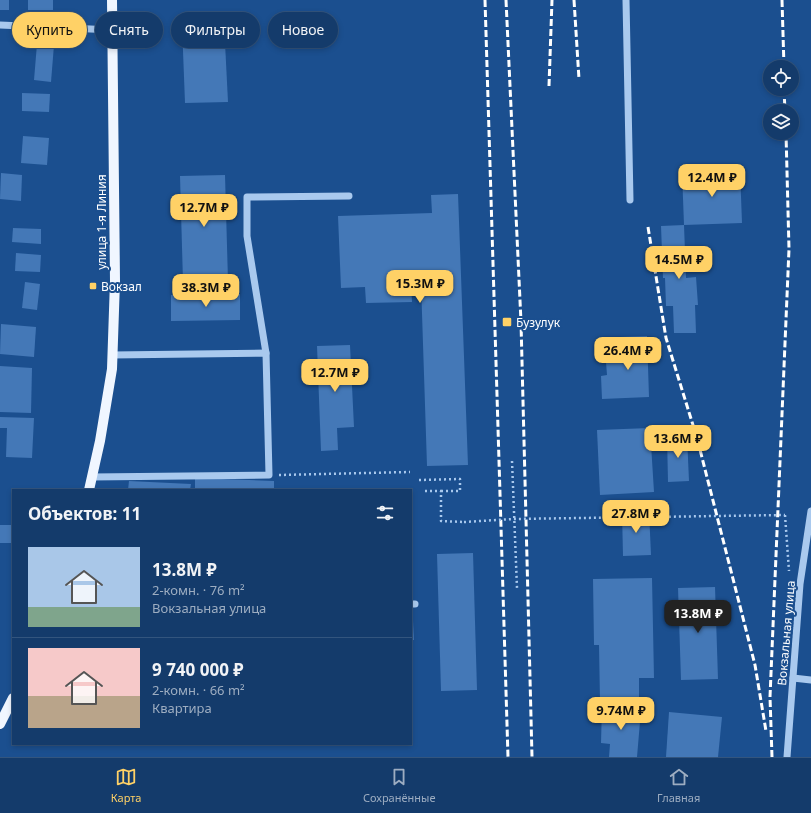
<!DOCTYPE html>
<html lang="ru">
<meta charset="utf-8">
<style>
body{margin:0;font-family:"Noto Sans",sans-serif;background:#1d4271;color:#f1f3f6;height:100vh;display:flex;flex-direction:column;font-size:15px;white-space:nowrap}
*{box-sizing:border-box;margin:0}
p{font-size:13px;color:#9dadc1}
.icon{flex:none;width:22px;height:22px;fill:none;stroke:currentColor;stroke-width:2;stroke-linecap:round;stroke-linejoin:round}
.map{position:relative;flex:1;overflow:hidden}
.drawer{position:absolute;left:12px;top:489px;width:400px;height:256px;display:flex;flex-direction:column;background:#143b6b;border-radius:0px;box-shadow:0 2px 6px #0003,0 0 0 1px #33557e}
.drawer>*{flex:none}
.hud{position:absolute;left:12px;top:12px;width:400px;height:36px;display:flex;gap:8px}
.controls{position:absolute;left:763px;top:60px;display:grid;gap:8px}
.controls a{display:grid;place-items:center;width:36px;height:36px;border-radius:50%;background:#143b6b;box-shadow:0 2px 6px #0003,0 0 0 1px #33557e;font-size:20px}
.price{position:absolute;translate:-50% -34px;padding:0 9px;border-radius:8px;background:#ffd166;color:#111;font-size:13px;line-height:26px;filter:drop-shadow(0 1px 2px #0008)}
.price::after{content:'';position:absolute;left:50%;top:24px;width:12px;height:9px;margin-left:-6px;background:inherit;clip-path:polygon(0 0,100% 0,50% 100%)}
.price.current{background:#222;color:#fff}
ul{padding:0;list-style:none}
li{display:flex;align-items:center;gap:12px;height:100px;padding:0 16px}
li+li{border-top:1px solid #33557e}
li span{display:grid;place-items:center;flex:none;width:112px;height:80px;border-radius:0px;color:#555}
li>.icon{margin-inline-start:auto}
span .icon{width:48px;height:48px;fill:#fffc;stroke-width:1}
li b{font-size:17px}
h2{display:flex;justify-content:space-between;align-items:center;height:48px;padding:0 16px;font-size:17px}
.pill{padding:0 14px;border-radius:18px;background:#143b6b;box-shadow:0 2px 6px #0003,0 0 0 1px #33557e;font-size:14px;line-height:36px}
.pill.current{background:#ffd166;color:#111}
.tabs{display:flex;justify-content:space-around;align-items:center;height:56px;border-top:1px solid #33557e;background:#143b6b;font-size:11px;color:#9dadc1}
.tabs a{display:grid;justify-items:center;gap:2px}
.tabs .current{color:#ffd166}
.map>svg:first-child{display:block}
.building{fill:#4478b7}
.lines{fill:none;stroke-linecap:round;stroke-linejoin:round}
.path{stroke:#a9c9ee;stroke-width:2.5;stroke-dasharray:2 3;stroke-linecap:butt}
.minor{stroke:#a9c9ee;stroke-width:7}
.major{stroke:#f0f6ff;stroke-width:10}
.rail{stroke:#fff;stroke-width:3;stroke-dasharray:7 3;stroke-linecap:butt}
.path-bridge{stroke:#a9c9ee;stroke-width:2.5;stroke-dasharray:2 3;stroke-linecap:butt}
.poi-dot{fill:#ffd166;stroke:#1b4f8f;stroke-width:1.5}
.labels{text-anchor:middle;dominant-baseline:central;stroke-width:4;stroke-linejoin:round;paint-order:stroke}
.street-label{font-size:12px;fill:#fff;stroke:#1b4f8f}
.poi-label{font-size:12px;fill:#fff;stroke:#1b4f8f;text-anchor:start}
</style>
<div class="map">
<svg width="811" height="757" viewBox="0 0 811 757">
<rect width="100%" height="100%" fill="#1b4f8f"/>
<g class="building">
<rect x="0" y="0" width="9" height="10"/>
<rect x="28" y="0" width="25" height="10"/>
<polygon points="224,23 228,102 185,103 182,25"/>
<polygon points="37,44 54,45 51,82 34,80"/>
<polygon points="22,93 50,94 49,112 22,111"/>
<polygon points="23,136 49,138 47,165 21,163"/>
<polygon points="740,170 742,223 684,225 682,172"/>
<polygon points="1,173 22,175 21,201 0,199"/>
<polygon points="225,175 228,281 183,282 180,176"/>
<polygon points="458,194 468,465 427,466 421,283 411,284 412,302 366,303 365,287 341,288 338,216 432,213 431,195"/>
<polygon points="684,225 686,278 696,277 698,305 695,305 696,333 674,333 673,306 666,306 665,278 663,278 661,226"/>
<polygon points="13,228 41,229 41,244 12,242"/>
<polygon points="16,253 41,255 40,272 15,271"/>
<polygon points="25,282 40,284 37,310 22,308"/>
<polygon points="240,294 240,320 171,321 171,295"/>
<polygon points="1,324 36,327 34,357 0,354"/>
<polygon points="647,336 649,397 602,399 601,376 607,375 606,362 621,361 620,337"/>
<polygon points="350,345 354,427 337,428 338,450 321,451 317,346"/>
<polygon points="0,366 32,368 31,413 0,412"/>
<polygon points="0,417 34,418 32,458 6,457 7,428 0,428"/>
<polygon points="650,428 654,492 600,495 597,430"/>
<polygon points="667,436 687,436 689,481 668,482"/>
<polygon points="195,478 274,481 274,490 195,490"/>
<polygon points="129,481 191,484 190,490 128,490"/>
<polygon points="649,511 651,555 623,556 622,512"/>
<rect x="0" y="525" width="13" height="18"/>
<polygon points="473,553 477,690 441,691 437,554"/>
<polygon points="652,578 654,678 639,678 639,701 600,701 599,645 594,645 593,579"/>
<polygon points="715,587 718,679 681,680 678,588"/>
<polygon points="411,621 413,621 414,640 411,640"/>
<polygon points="602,706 641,710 637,757 609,757 610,744 601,743"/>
<polygon points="669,712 722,717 718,757 666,757"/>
</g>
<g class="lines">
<g class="path">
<polyline points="512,461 517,588"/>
<polyline points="279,475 410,472"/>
<polyline points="419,480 460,479 460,491 441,491"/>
<polyline points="425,491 441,491 441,521 464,522"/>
<polyline points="785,515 789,571"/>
</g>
<g class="minor">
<polyline points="626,0 630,200"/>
<polyline points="0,25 113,30"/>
<polyline points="266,353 247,236 247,197 349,196"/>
<polyline points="92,477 269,475 266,353 112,355"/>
<polyline points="411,604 415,604"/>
<polyline points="793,678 811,680"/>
<polyline points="787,757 800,584 811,511"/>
</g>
<g class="major">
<polyline points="89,490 100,441 112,369 115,281 112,0"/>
<polyline points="0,724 13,698"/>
</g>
<g class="rail">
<polyline points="485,0 508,757"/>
<polyline points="506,0 521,322 532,757"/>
<polyline points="574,0 579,79"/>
<polyline points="782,0 784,67"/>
<polyline points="549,86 552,0"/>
<polyline points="784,89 785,111"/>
<polyline points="648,227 666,338 697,438 755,665 766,731"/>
<polyline points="772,757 770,697 789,249 786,133"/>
</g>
<polyline class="path-bridge" points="464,522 513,519 785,515"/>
</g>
<g class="poi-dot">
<rect x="89" y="282" width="8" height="8" rx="2"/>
<rect x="502" y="317" width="10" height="10" rx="2"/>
</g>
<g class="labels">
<g class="street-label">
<text transform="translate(101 222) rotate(-90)">улица 1-я Линия</text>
<text transform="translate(786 633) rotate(-85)">Вокзальная улица</text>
</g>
<g class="poi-label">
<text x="101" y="286">Вокзал</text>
<text x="516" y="322">Бузулук</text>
</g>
</g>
</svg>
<div class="controls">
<a><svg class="icon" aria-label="locate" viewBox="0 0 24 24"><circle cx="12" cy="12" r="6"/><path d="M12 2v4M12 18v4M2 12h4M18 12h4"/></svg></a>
<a><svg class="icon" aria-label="layers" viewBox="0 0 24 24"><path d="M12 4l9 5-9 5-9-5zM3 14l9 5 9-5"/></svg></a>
</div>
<b class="price" style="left:712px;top:198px">12.4M ₽</b>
<b class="price" style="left:204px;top:228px">12.7M ₽</b>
<b class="price" style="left:679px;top:280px">14.5M ₽</b>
<b class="price" style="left:420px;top:304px">15.3M ₽</b>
<b class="price" style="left:206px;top:308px">38.3M ₽</b>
<b class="price" style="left:628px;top:371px">26.4M ₽</b>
<b class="price" style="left:335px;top:393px">12.7M ₽</b>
<b class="price" style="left:678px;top:459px">13.6M ₽</b>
<b class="price" style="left:636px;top:534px">27.8M ₽</b>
<b class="price current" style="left:698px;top:634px">13.8M ₽</b>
<b class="price" style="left:621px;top:731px">9.74M ₽</b>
<div class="hud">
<a class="pill current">Купить</a>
<a class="pill">Снять</a>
<a class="pill">Фильтры</a>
<a class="pill">Новое</a>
</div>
<section class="drawer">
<h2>Объектов: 11<svg class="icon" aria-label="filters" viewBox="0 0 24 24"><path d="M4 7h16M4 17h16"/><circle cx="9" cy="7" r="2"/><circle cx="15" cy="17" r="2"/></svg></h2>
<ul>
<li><span style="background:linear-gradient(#a9c7e8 75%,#7fa58c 0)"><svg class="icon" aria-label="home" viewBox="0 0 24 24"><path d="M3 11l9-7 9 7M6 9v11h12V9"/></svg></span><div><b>13.8M ₽</b><p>2-комн. · 76 m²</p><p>Вокзальная улица</p></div></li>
<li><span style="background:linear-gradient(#f6c9c9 60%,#b9a48a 0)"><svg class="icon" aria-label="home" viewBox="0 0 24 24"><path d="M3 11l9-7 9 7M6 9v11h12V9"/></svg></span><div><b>9 740 000 ₽</b><p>2-комн. · 66 m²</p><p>Квартира</p></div></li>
</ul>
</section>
</div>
<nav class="tabs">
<a class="current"><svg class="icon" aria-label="map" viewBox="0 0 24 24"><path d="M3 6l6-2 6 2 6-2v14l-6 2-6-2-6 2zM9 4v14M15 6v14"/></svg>Карта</a>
<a><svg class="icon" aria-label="saved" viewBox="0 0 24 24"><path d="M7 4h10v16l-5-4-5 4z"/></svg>Сохранённые</a>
<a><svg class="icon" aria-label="home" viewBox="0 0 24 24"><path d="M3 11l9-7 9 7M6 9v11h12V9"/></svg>Главная</a>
</nav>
